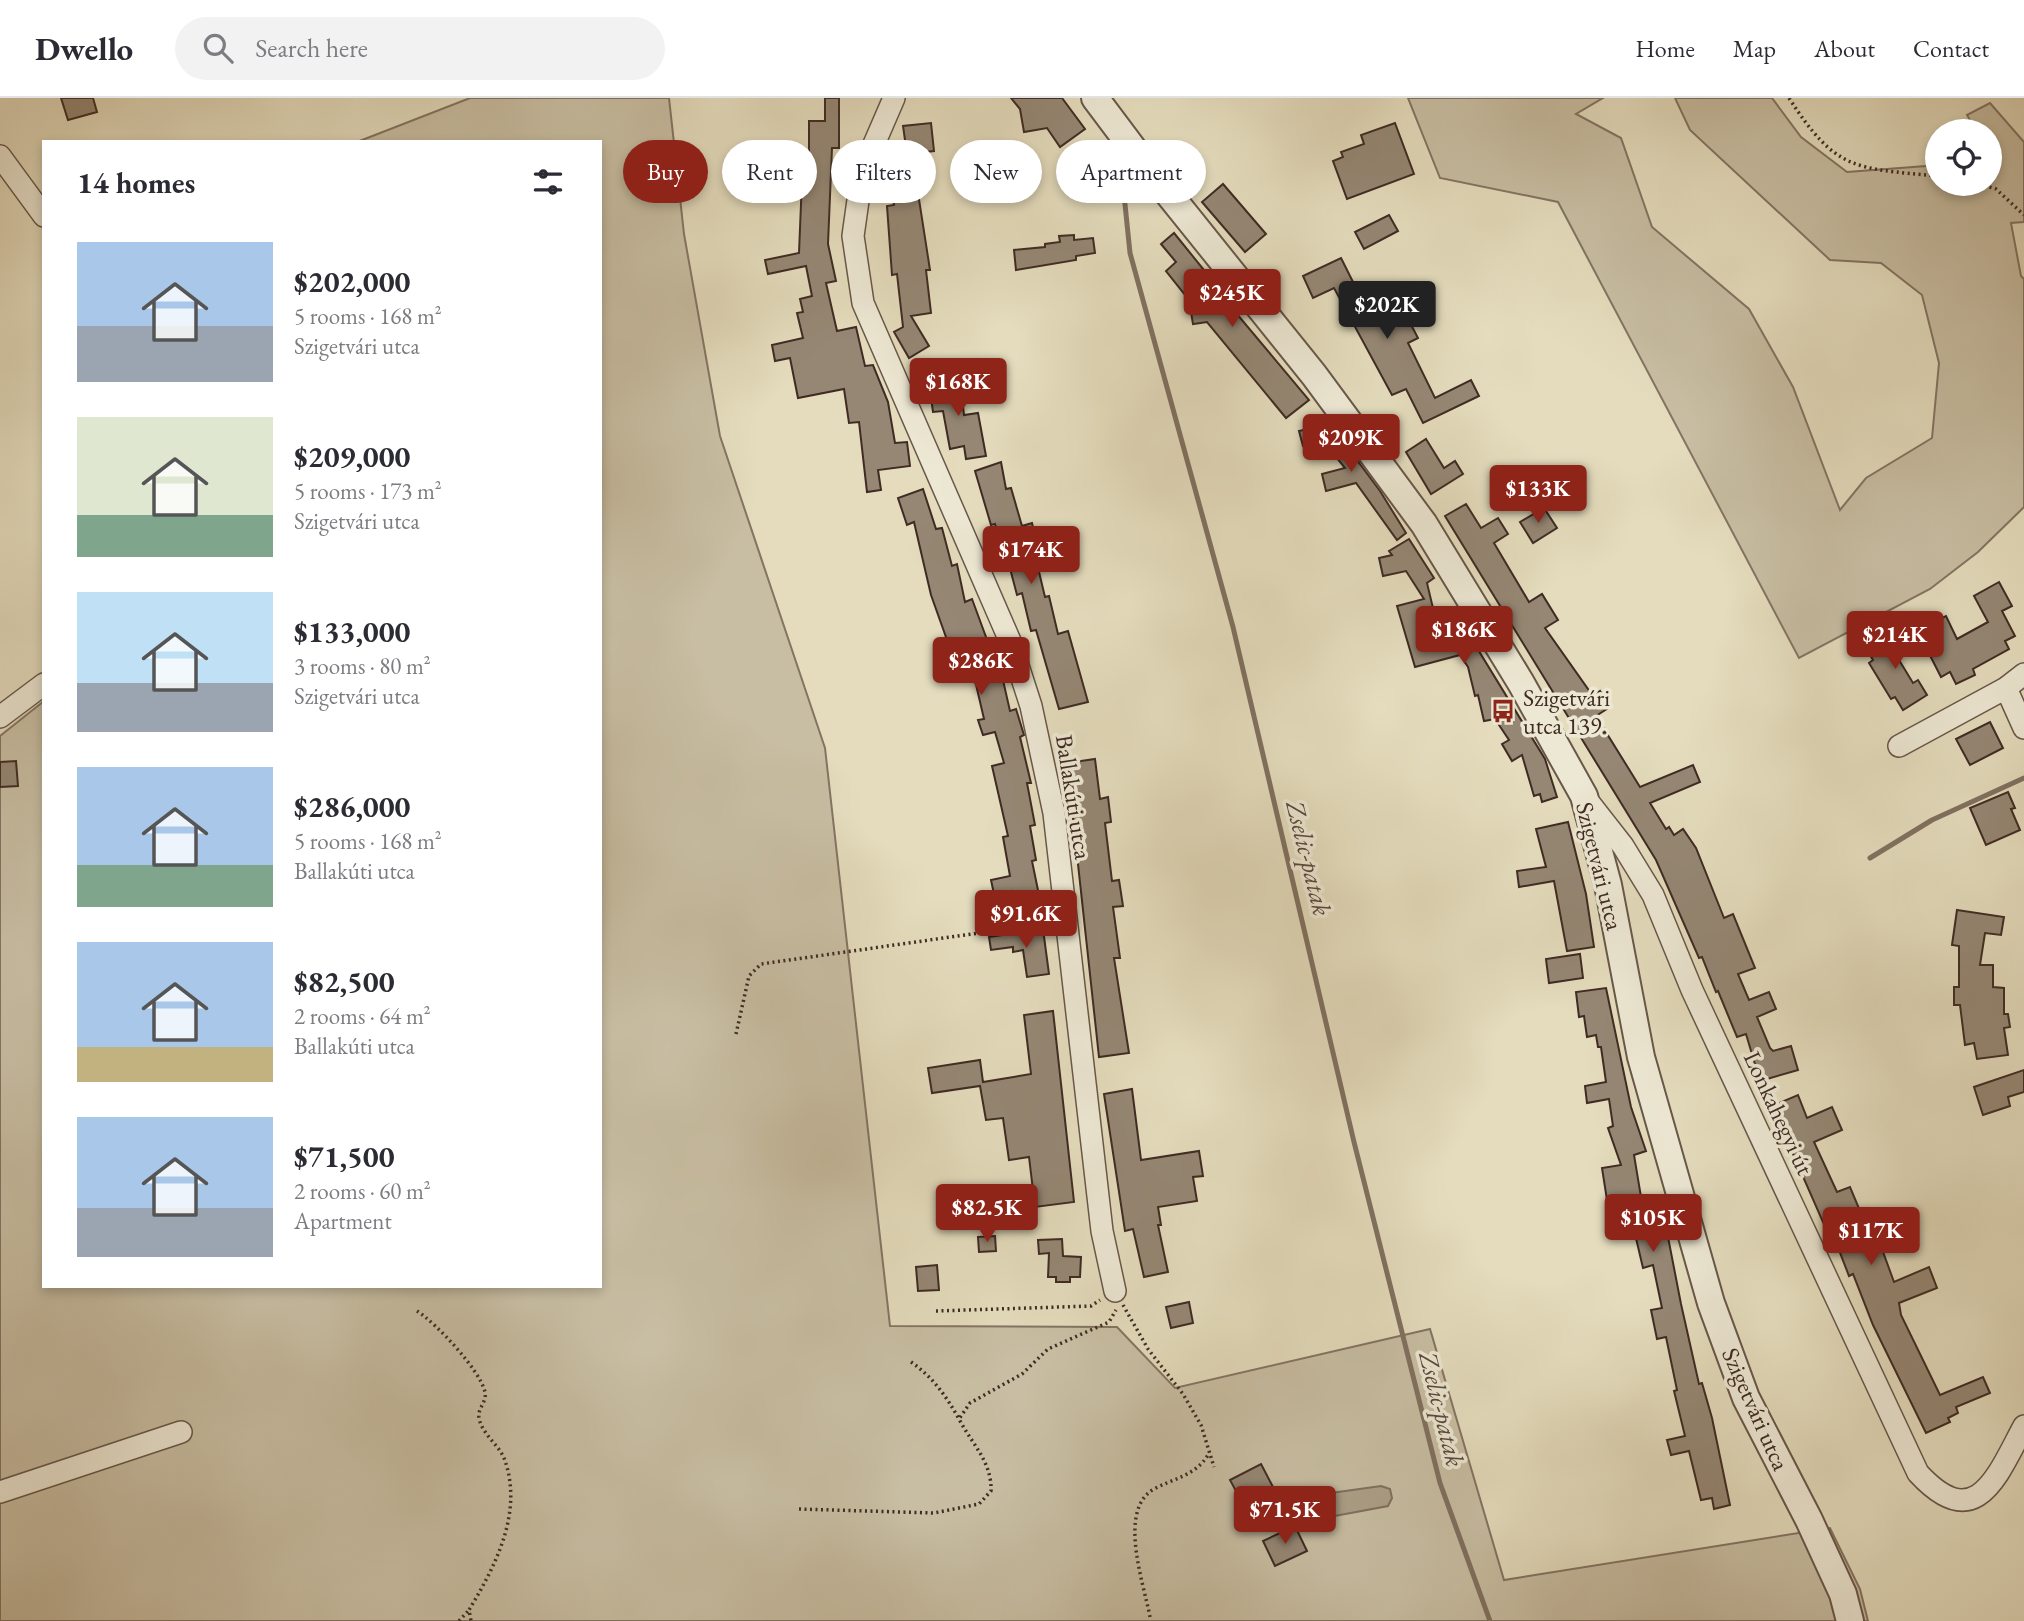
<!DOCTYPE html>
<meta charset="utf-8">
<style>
body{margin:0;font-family:"EB Garamond",serif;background:#f2f2f3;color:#2b2b33;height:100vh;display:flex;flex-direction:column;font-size:26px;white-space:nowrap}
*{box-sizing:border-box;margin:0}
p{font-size:23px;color:#7c7c81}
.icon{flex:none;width:38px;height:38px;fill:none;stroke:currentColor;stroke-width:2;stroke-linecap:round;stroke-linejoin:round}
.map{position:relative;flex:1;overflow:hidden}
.drawer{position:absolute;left:42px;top:42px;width:560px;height:1148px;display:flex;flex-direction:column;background:#fff;border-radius:0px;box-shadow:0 4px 10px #0003}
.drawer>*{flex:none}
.hud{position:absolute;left:623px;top:42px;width:665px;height:63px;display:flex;gap:14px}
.tools{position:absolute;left:1925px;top:21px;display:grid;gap:14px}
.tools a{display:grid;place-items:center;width:77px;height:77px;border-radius:50%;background:#fff;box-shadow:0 4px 10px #0003;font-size:35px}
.price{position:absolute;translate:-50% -60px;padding:0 16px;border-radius:7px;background:#8f2418;color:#fff;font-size:23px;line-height:46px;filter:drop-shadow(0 2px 4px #0008)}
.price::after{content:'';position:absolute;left:50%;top:42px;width:21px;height:16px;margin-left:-10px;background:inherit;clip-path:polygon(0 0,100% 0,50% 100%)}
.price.on{background:#222;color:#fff}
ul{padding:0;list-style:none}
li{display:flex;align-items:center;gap:21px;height:175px;padding:0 35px}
li span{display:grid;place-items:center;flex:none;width:196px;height:140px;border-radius:0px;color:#555}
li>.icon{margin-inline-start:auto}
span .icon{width:84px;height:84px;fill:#fffc;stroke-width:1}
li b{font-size:30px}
h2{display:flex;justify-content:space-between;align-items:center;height:84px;padding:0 35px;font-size:30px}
.pill{padding:0 24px;border-radius:32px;background:#fff;box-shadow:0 4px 10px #0003;font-size:24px;line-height:63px}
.pill.on{background:#8f2418;color:#fff}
header{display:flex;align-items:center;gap:42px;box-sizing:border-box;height:98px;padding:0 35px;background:#fff;border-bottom:2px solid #e1e1e2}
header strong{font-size:33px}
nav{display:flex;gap:38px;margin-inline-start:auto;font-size:24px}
.search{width:490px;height:63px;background:#f2f2f3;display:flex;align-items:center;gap:18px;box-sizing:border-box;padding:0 24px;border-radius:38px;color:#7c7c81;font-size:26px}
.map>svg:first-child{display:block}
.green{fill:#c8bea3;stroke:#847464;stroke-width:2}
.water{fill:#aca089;stroke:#807161;stroke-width:2}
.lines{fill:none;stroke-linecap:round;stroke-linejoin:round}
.stream{stroke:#807161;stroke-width:5}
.building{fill:#958774;stroke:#3f2b24;stroke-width:2}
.minor-casing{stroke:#68574a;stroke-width:24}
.tertiary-casing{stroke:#68574a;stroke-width:30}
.path{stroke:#3f2b24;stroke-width:3.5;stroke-dasharray:2 3.5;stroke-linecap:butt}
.minor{stroke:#ede8d4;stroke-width:21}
.tertiary{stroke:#ede8d4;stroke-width:26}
.labels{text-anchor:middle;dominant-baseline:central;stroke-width:7;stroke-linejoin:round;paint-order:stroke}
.poi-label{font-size:24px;fill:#3f2b24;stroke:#ede8d4;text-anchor:start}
.street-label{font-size:24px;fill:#3f2b24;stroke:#ede8d4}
.water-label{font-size:26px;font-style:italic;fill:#5a483d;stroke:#ede8d4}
</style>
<header>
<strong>Dwello</strong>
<div class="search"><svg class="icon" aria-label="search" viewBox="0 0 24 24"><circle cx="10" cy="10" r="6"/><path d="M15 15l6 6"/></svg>Search here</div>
<nav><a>Home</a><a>Map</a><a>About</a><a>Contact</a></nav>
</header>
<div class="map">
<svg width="2024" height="1523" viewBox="0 0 2024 1523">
<rect width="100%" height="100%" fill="#e4dcbd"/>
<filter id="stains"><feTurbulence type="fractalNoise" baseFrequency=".00286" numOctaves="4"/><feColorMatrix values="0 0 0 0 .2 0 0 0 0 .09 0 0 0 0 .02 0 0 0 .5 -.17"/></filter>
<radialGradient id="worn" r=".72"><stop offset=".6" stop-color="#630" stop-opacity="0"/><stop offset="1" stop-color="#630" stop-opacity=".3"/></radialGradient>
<g class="green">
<polygon points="470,0 669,0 684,136 720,338 825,650 890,1228 1117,1229 1175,1290 1430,1231 1504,1482 1830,1430 1860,1491 1868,1523 0,1523 0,638 44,603 44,1188 600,1188 600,44 357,44"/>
<polygon points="1408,0 1603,0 1576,16 1621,40 1652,129 1749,211 1793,289 1840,412 1866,380 1932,340 1939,265 1922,197 1881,165 1830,162 1690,32 1675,0 1772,0 1801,39 1847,74 1926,68 1937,47 1937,86 1990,86 1990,33 1976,33 1967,17 1990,5 2024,44 2024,124 2011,125 2021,178 2024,181 2024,409 1978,454 1930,491 1799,560 1558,104 1440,80"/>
</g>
<polygon class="water" points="1381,1388 1390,1391 1392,1400 1388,1408 1308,1423 1301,1419 1296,1407 1302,1399"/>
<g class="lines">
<g class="stream">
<polyline points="1119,48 1130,155 1233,529 1354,1044 1440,1385 1490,1523"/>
<polyline points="1870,760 1932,722 2024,680"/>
</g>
</g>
<g class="building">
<polygon points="61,0 93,0 97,14 68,22"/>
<polygon points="825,0 839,0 839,50 832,50 828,146 836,183 826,185 837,233 856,229 865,268 873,267 888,304 895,345 907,344 910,368 878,372 881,392 867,394 859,324 849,325 844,291 798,300 790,260 775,263 772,247 803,240 797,215 803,214 800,201 812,198 806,168 768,176 765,162 799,155 802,81 789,81 789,64 809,64 809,23 825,23"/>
<polygon points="1011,0 1062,0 1085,31 1060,49 1047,30 1024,34 1020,11"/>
<polygon points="931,25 934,53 907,56 903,28"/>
<polygon points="1395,25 1414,76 1347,101 1333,63 1343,59 1341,54 1364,46 1361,37"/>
<polygon points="920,66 923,94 918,95 930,172 926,172 931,215 911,218 929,248 909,260 894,234 903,229 897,176 892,177 887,108 894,107 889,69"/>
<polygon points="1223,86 1266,136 1245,154 1202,104"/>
<polygon points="1389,117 1398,133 1364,151 1355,134"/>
<polygon points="1174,135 1208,177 1205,178 1309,302 1286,320 1207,224 1193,226 1189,202 1166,173 1176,164 1161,146"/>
<polygon points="1074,137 1074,142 1093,140 1095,155 1076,158 1076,162 1016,172 1014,152 1045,149 1045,146 1060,144 1059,138"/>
<polygon points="1341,160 1358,194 1378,185 1396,222 1406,217 1418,240 1408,245 1435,300 1471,282 1479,298 1423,325 1406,291 1392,297 1334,190 1313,200 1303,178"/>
<polygon points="960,281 964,317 978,315 986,358 966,361 964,348 950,351 943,313 933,314 929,285"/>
<polygon points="1330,326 1380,393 1406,435 1397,442 1356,385 1326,393 1322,376 1345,370 1324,344 1303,348 1299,333"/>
<polygon points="1426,341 1444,370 1455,363 1463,376 1431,396 1406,354"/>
<polygon points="1001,364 1006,391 1011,390 1022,428 1032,425 1038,452 1034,453 1045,499 1049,498 1058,536 1068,533 1088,604 1059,611 1036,532 1031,533 1022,495 1017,497 1007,459 1003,460 995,426 991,427 975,373"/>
<polygon points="923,391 936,431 942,430 952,468 957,466 965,504 972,501 986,539 992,571 1000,569 1010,613 1016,611 1024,637 1020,639 1031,685 1027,685 1035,727 1030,728 1036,762 1032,763 1040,802 1015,806 1012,793 994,796 991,782 1010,778 1003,739 1008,738 992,668 1004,665 995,634 983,637 978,622 984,621 971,565 965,566 963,557 941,561 938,544 947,542 931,497 914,424 907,427 898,400"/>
<polygon points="1466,406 1481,430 1498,420 1508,436 1494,445 1529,504 1542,496 1558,522 1545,530 1593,598 1600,593 1610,609 1596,618 1640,689 1693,667 1700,684 1650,705 1666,731 1669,729 1674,737 1683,731 1696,750 1724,820 1733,816 1755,870 1738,876 1749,902 1769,894 1776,911 1757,919 1770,950 1773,953 1791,948 1798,972 1760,983 1746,936 1737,939 1718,893 1716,894 1702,859 1699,860 1656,762 1445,418"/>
<polygon points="1544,410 1557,430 1533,445 1520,424"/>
<polygon points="1409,441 1434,480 1427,485 1441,544 1469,537 1545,661 1557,699 1542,704 1540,696 1534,698 1522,657 1512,663 1502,646 1509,642 1495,621 1484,623 1478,597 1475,598 1468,569 1460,557 1415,569 1397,508 1424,501 1406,473 1383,478 1379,460 1392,457 1389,453"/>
<polygon points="1999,484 2012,508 2002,513 2015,538 2005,543 2009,551 1973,571 1975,577 1956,586 1950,574 1941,579 1917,532 1946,518 1957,541 1988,524 1974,498"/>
<polygon points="1898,533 1908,550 1896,557 1913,585 1918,582 1927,597 1903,612 1895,599 1891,601 1869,565 1873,562 1867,552"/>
<polygon points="1990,624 2003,650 1970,667 1956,641"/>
<polygon points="1095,661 1100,701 1108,699 1111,724 1105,725 1112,783 1119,782 1123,808 1113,809 1120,860 1114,860 1129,955 1099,959 1067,665"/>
<polygon points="16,663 18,688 0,689 0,664"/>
<polygon points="2008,694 2015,710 2011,711 2020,732 1986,747 1970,710"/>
<polygon points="1568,724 1586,796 1594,849 1567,853 1554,783 1519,789 1517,773 1546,769 1536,731"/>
<polygon points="1957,812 2004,819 2001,837 1985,835 1980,867 1993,867 1993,889 2004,890 2004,916 2008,916 2010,929 2004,930 2008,957 1977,961 1974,945 1965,947 1960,907 1954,907 1954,889 1959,889 1959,848 1952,847"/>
<polygon points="1043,831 1049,876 1027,879 1023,852 1013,854 1013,849 991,852 989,839"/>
<polygon points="1580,856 1583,880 1549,885 1546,861"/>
<polygon points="1606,890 1631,1009 1646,1053 1634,1057 1643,1111 1658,1109 1664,1140 1668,1139 1681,1206 1699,1286 1702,1285 1712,1320 1730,1407 1714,1411 1712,1400 1701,1402 1689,1353 1671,1357 1667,1342 1685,1338 1674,1293 1677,1292 1666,1239 1657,1241 1651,1212 1662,1210 1653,1167 1643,1170 1635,1136 1631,1136 1624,1100 1607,1102 1602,1070 1621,1067 1608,1030 1613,1028 1609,1001 1587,1005 1585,988 1606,984 1601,949 1598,949 1596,937 1587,939 1584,918 1579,919 1576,894"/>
<polygon points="1053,913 1074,1104 1035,1109 1029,1059 1009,1062 1003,1020 986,1022 980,988 932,995 928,970 980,962 983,984 1031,976 1024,917"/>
<polygon points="2024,972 2024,994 2008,999 2010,1008 1983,1017 1974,989"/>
<polygon points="1132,991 1141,1062 1199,1053 1203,1078 1193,1079 1197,1103 1158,1109 1161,1127 1158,1127 1168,1174 1144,1179 1133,1131 1125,1133 1104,996"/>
<polygon points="1798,997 1807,1020 1832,1009 1842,1032 1814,1044 1837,1094 1850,1089 1860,1113 1867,1110 1894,1184 1929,1169 1937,1190 1899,1205 1901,1217 1940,1297 1983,1279 1990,1295 1956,1309 1958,1315 1948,1320 1950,1324 1926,1335 1873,1227 1853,1176 1849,1178 1830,1129 1826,1131 1772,1008"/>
<polygon points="995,1138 996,1153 979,1154 978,1139"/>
<polygon points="1062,1141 1063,1158 1081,1159 1080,1179 1070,1179 1070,1184 1056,1184 1056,1179 1048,1179 1049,1155 1039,1156 1038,1142"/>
<polygon points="937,1167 939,1192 918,1193 916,1169"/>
<polygon points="1189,1204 1193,1225 1171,1230 1166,1209"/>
<polygon points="1261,1366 1273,1389 1243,1406 1230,1382"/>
<polygon points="1295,1428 1307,1453 1275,1468 1263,1443"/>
</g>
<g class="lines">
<g class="minor-casing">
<g id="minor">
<polyline points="894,0 862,74 853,138 863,205 1010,543 1031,608 1054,715 1102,1133 1115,1193"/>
<polyline points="0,58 44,118"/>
<polyline points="2006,590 2024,630"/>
<polyline points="0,619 44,586"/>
<polyline points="1899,648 2006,590 2024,576"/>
<path d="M1587,702L1623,748L1653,797L1692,892L1918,1375C1976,1438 1997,1378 2024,1328"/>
<polyline points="0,1394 181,1334"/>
</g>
</g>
<g class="tertiary-casing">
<polyline id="tertiary" points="1095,0 1143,64 1314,277 1424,426 1521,585 1584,698 1608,787 1641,959 1711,1205 1746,1300 1809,1422 1843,1496 1850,1523"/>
</g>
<g class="path">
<path d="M1789,0C1836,73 1854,70 1937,78"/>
<polyline points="1979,86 1996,91 2024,117"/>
<polyline points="736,936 749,878 761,866 1049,825"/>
<polyline points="1123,1207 1148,1251 1183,1296 1201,1327 1214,1369"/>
<path d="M417,1213C436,1225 480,1272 485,1294C487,1304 477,1311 479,1320C482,1336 498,1346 504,1360C524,1413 496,1467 469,1512L471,1523"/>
<polyline points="936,1213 1091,1208 1100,1202"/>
<path d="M911,1264C933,1279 946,1298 959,1321"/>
<path d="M799,1411L934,1415L979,1406L991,1393C992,1364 972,1346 959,1321L970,1305L1022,1276L1048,1251L1109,1224L1116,1212"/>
<path d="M1150,1519C1144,1486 1117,1412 1154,1391C1174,1380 1195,1378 1208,1357"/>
<polyline points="459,1523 469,1512"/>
</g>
<use href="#minor" class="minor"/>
<use href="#tertiary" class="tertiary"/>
</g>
<defs>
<g id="bus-bare" transform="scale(1.89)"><path d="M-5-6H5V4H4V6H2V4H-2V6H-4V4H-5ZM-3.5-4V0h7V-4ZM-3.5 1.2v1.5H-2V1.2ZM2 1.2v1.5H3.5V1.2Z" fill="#8f2418" stroke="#ede8d4" stroke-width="2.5" paint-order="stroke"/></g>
</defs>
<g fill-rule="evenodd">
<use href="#bus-bare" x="1503" y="613"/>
</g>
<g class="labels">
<g class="poi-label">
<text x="1523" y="599">Szigetvári<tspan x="1523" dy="28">utca 139.</tspan></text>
</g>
<g class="street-label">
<text transform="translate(1074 699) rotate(81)">Ballakúti utca</text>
<text transform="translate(1600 768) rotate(76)">Szigetvári utca</text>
<text transform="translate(1779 1015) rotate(65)">Lonkahegyi út</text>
<text transform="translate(1756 1311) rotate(66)">Szigetvári utca</text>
</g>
<g class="water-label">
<text transform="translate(1309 760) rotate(76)">Zselic-patak</text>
<text transform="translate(1442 1311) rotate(76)">Zselic-patak</text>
</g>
</g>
<rect width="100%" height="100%" filter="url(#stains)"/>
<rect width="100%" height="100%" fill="url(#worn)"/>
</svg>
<div class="tools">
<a><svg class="icon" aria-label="locate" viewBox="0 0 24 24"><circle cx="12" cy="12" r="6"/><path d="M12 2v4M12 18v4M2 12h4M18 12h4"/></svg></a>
</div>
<b class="price" style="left:1232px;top:231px">$245K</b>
<b class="price on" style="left:1387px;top:243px">$202K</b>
<b class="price" style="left:958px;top:320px">$168K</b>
<b class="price" style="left:1351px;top:376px">$209K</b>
<b class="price" style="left:1538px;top:427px">$133K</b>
<b class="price" style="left:1031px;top:488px">$174K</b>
<b class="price" style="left:1464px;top:568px">$186K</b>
<b class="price" style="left:1895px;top:573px">$214K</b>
<b class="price" style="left:981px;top:599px">$286K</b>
<b class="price" style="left:1026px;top:852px">$91.6K</b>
<b class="price" style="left:987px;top:1146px">$82.5K</b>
<b class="price" style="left:1653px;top:1156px">$105K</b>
<b class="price" style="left:1871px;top:1169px">$117K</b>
<b class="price" style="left:1285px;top:1448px">$71.5K</b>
<div class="hud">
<a class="pill on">Buy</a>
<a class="pill">Rent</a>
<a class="pill">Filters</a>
<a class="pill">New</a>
<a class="pill">Apartment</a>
</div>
<section class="drawer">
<h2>14 homes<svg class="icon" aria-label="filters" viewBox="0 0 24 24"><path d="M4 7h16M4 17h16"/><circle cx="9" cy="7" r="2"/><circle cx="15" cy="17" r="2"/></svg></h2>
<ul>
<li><span style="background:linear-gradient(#a9c7e8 60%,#9aa5b1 0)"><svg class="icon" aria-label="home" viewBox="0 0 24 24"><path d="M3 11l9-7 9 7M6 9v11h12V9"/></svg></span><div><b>$202,000</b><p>5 rooms · 168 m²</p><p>Szigetvári utca</p></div></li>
<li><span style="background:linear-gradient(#dfe7d0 70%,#7fa58c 0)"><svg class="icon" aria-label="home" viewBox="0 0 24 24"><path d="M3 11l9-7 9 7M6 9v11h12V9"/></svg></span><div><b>$209,000</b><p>5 rooms · 173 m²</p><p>Szigetvári utca</p></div></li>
<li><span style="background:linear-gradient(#bfe0f5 65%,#9aa5b1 0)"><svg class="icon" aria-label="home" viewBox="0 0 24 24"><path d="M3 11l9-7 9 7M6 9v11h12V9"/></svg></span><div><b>$133,000</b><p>3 rooms · 80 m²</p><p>Szigetvári utca</p></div></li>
<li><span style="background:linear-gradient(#a9c7e8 70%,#7fa58c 0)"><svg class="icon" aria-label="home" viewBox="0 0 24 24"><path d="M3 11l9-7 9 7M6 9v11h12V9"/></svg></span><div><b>$286,000</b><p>5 rooms · 168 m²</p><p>Ballakúti utca</p></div></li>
<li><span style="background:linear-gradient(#a9c7e8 75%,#c2b280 0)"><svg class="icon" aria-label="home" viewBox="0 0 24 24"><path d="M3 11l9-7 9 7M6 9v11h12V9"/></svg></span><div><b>$82,500</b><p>2 rooms · 64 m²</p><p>Ballakúti utca</p></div></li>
<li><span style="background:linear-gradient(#a9c7e8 65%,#9aa5b1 0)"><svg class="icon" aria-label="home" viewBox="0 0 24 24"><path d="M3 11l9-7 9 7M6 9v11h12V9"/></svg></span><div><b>$71,500</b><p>2 rooms · 60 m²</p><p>Apartment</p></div></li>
</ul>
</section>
</div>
